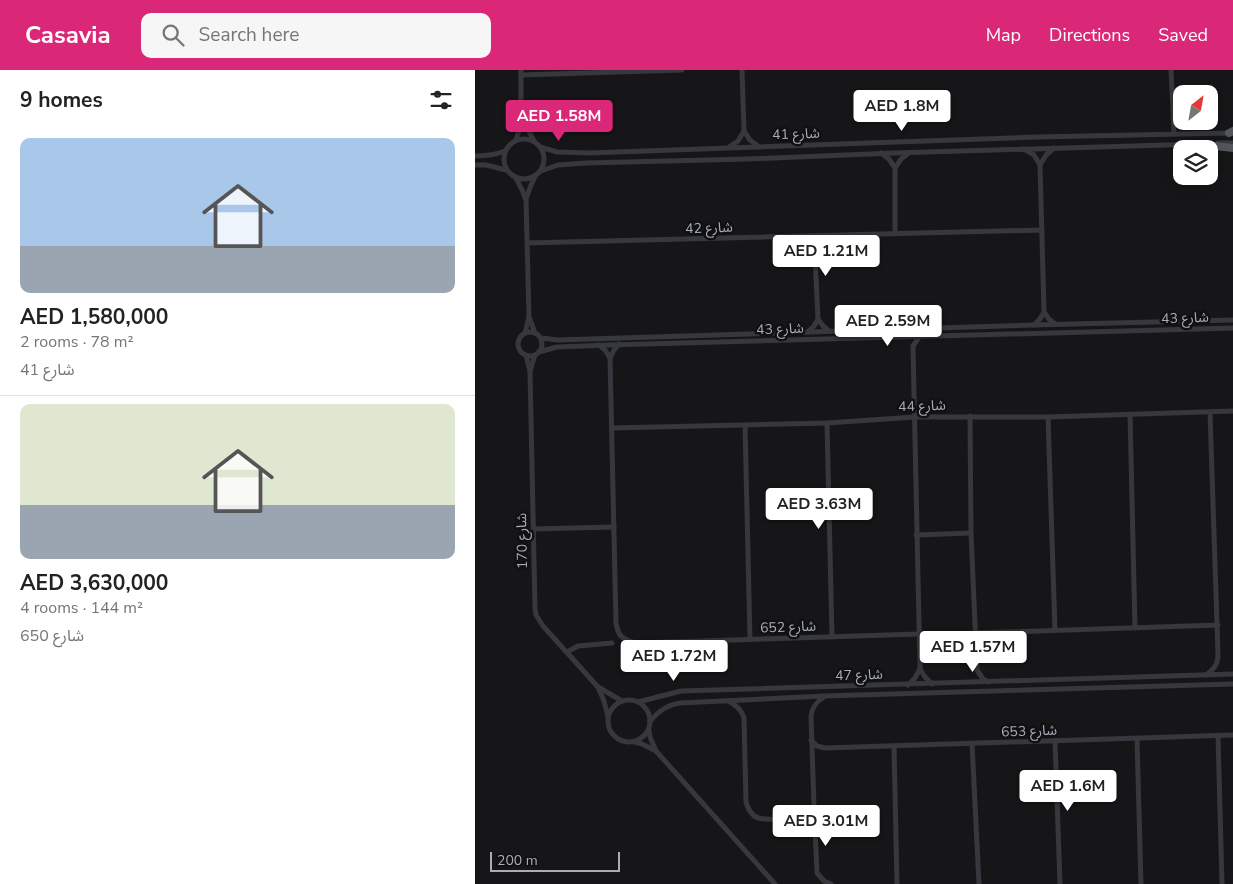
<!DOCTYPE html>
<meta charset="utf-8">
<style>
body{margin:0;font-family:"Nunito Sans","Noto Sans Arabic",sans-serif;background:#f6f6f6;color:#222;height:100vh;display:flex;flex-direction:column;font-size:19px;white-space:nowrap}
*{box-sizing:border-box;margin:0}
p{font-size:16px;color:#767676}
.icon{flex:none;width:28px;height:28px;fill:none;stroke:currentColor;stroke-width:2;stroke-linecap:round;stroke-linejoin:round}
.map{position:relative;flex:1;overflow:hidden}
.sheet{display:flex;flex-direction:column;background:#fff;width:475px}
.sheet>*{flex:none}
.needle{width:32px;rotate:31deg}
.tools{position:absolute;left:698px;top:15px;display:grid;gap:10px}
.tools a{display:grid;place-items:center;width:45px;height:45px;border-radius:10px;background:#fff;box-shadow:0 2px 12px #0003;font-size:25px}
.scale{position:absolute;left:15px;bottom:12px;width:130px;box-sizing:border-box;padding-left:5px;border:2px solid #a8adb8;border-top:0;font-size:14px;line-height:18px;white-space:nowrap;color:#a8adb8;-webkit-text-stroke:4px #111113;paint-order:stroke}
.price{position:absolute;translate:-50% -42px;padding:0 11px;border-radius:5px;background:#fff;color:#222;font-size:16px;line-height:32px;filter:drop-shadow(0 1px 2px #0008)}
.price::after{content:'';position:absolute;left:50%;top:30px;width:15px;height:11px;margin-left:-8px;background:inherit;clip-path:polygon(0 0,100% 0,50% 100%)}
.price.selected{background:#db2777;color:#fff}
ul{padding:0;list-style:none}
li{display:grid;align-content:center;gap:10px;height:265px;padding:0 20px}
li+li{border-top:1px solid #e0e0e0}
li span{display:grid;place-items:center;height:155px;border-radius:10px;color:#555}
li>.icon{margin-inline-start:auto}
span .icon{width:90px;height:90px;fill:#fffc;stroke-width:1}
li b{font-size:21px}
h2{display:flex;justify-content:space-between;align-items:center;height:60px;padding:0 20px;font-size:21px}
header{display:flex;align-items:center;gap:30px;box-sizing:border-box;height:70px;padding:0 25px;background:#db2777;color:#fff}
header strong{font-size:24px}
nav{display:flex;gap:28px;margin-inline-start:auto;font-size:18px}
.search{width:350px;height:45px;background:#f6f6f6;display:flex;align-items:center;gap:12px;box-sizing:border-box;padding:0 18px;border-radius:10px;color:#767676;font-size:19px}
main{display:flex;flex:1;min-height:0}
.map>svg:first-child{display:block}
.lines{fill:none;stroke-linecap:round;stroke-linejoin:round}
.street{stroke:#37383d;stroke-width:5}
.primary{stroke:#53555c;stroke-width:8}
.labels{text-anchor:middle;dominant-baseline:central;stroke-width:5;stroke-linejoin:round;paint-order:stroke}
.street-label{font-size:14px;fill:#a8adb8;stroke:#111113}
</style>
<header>
<strong>Casavia</strong>
<div class="search"><svg class="icon" aria-label="search" viewBox="0 0 24 24"><circle cx="10" cy="10" r="6"/><path d="M15 15l6 6"/></svg>Search here</div>
<nav><a>Map</a><a>Directions</a><a>Saved</a></nav>
</header>
<main>
<section class="sheet">
<h2>9 homes<svg class="icon" aria-label="filters" viewBox="0 0 24 24"><path d="M4 7h16M4 17h16"/><circle cx="9" cy="7" r="2"/><circle cx="15" cy="17" r="2"/></svg></h2>
<ul>
<li><span style="background:linear-gradient(#a9c7e8 70%,#9aa5b1 0)"><svg class="icon" aria-label="home" viewBox="0 0 24 24"><path d="M3 11l9-7 9 7M6 9v11h12V9"/></svg></span><div><b>AED 1,580,000</b><p>2 rooms · 78 m²</p><p>شارع 41</p></div></li>
<li><span style="background:linear-gradient(#dfe7d0 65%,#9aa5b1 0)"><svg class="icon" aria-label="home" viewBox="0 0 24 24"><path d="M3 11l9-7 9 7M6 9v11h12V9"/></svg></span><div><b>AED 3,630,000</b><p>4 rooms · 144 m²</p><p>شارع 650</p></div></li>
</ul>
</section>
<div class="map">
<svg width="758" height="814" viewBox="0 0 758 814">
<rect width="100%" height="100%" fill="#161618"/>
<g class="lines">
<g class="street">
<polyline points="267,0 269,61 275,70 283,76"/>
<polyline points="696,0 699,64"/>
<polyline points="46,5 207,0"/>
<polyline points="48,45 52,58 59,71"/>
<circle cx="49" cy="89" r="20"/>
<polyline points="41,70 45,57 46,50 46,0"/>
<polyline points="743,73 758,73"/>
<polyline points="65,77 82,82 114,83 562,67 756,63"/>
<polyline points="254,77 263,71 269,61"/>
<polyline points="549,79 559,85 565,95 569,242 565,249 559,255"/>
<polyline points="406,83 414,89 420,98 420,164"/>
<path d="M0,86C11,86 20,85 30,81"/>
<polyline points="0,95 11,95 31,100"/>
<polyline points="565,95 571,85 579,78"/>
<polyline points="420,98 426,89 434,83"/>
<polyline points="66,101 83,95 111,93 272,89 419,83 724,74"/>
<polyline points="41,108 48,122 51,130 54,247 50,263"/>
<polyline points="51,129 56,115 60,107"/>
<polyline points="52,173 567,160"/>
<polyline points="569,242 574,249 580,254"/>
<polyline points="54,247 60,263"/>
<polyline points="343,249 348,256 354,261"/>
<polyline points="333,262 339,256 343,249 339,166"/>
<circle cx="55" cy="274" r="12"/>
<polyline points="66,268 83,270 558,255 758,250"/>
<path d="M144,274L139,280L135,288L141,553C143,566 147,569 160,573L444,564"/>
<polyline points="124,275 130,280 135,288"/>
<polyline points="64,282 82,277 134,275 758,258"/>
<polyline points="51,285 55,301 60,538 61,545 68,556 123,617 147,631"/>
<polyline points="55,301 60,285"/>
<polyline points="655,344 660,558"/>
<polyline points="495,346 496,463 502,600 508,609 514,612"/>
<polyline points="573,347 580,560"/>
<polyline points="352,353 357,567"/>
<polyline points="270,355 275,569"/>
<polyline points="137,358 352,353 440,347 573,347 758,341"/>
<polyline points="58,459 139,457"/>
<polyline points="441,465 496,463"/>
<polyline points="500,563 743,555"/>
<polyline points="92,582 103,576 137,573"/>
<polyline points="445,599 450,607 457,614"/>
<path d="M731,605C738,600 743,595 743,585L735,342"/>
<polyline points="433,615 440,608 445,599 438,276 444,267"/>
<polyline points="123,617 129,631 133,647"/>
<circle cx="154" cy="651" r="21"/>
<path d="M253,631C261,635 266,639 269,648L271,732C276,750 286,750 302,749C308,749 315,749 322,749C330,749 333,746 340,751"/>
<polyline points="163,632 206,621 758,604"/>
<path d="M175,651C184,641 192,635 205,633L349,626L758,614"/>
<polyline points="174,660 175,667 181,681 300,814"/>
<polyline points="743,665 747,814"/>
<polyline points="662,669 666,814"/>
<polyline points="336,670 342,676 350,678 758,665"/>
<polyline points="580,671 585,814"/>
<polyline points="159,672 167,674 181,681"/>
<polyline points="497,673 504,814"/>
<polyline points="419,676 422,814"/>
<polyline points="339,737 342,803 349,811 356,814"/>
<path d="M331,747L336,743L339,736L336,646C337,637 341,632 349,627"/>
</g>
<g class="primary">
<polyline points="754,63 758,61"/>
<polyline points="722,74 758,78"/>
</g>
</g>
<g class="labels">
<g class="street-label">
<text transform="translate(321 64) rotate(-2)">شارع 41</text>
<text transform="translate(234 158) rotate(-2)">شارع 42</text>
<text transform="translate(710 248) rotate(-2)">شارع 43</text>
<text transform="translate(305 259) rotate(-2)">شارع 43</text>
<text transform="translate(447 336) rotate(-2)">شارع 44</text>
<text transform="translate(47 471) rotate(-91)">شارع 170</text>
<text transform="translate(313 557) rotate(-2)">شارع 652</text>
<text transform="translate(384 605) rotate(-2)">شارع 47</text>
<text transform="translate(554 661) rotate(-2)">شارع 653</text>
</g>
</g>
</svg>
<div class="tools">
<a><svg class="needle" viewBox="-14 -14 28 28"><path d="M0-13l5 13h-10z" fill="#e53935"/><path d="M0 13l5-13h-10z" fill="#767676"/></svg></a>
<a><svg class="icon" aria-label="layers" viewBox="0 0 24 24"><path d="M12 4l9 5-9 5-9-5zM3 14l9 5 9-5"/></svg></a>
</div>
<div class="scale">200 m</div>
<b class="price" style="left:427px;top:62px">AED 1.8M</b>
<b class="price selected" style="left:84px;top:72px">AED 1.58M</b>
<b class="price" style="left:351px;top:207px">AED 1.21M</b>
<b class="price" style="left:413px;top:277px">AED 2.59M</b>
<b class="price" style="left:344px;top:460px">AED 3.63M</b>
<b class="price" style="left:498px;top:603px">AED 1.57M</b>
<b class="price" style="left:199px;top:612px">AED 1.72M</b>
<b class="price" style="left:593px;top:742px">AED 1.6M</b>
<b class="price" style="left:351px;top:777px">AED 3.01M</b>
</div>
</main>
